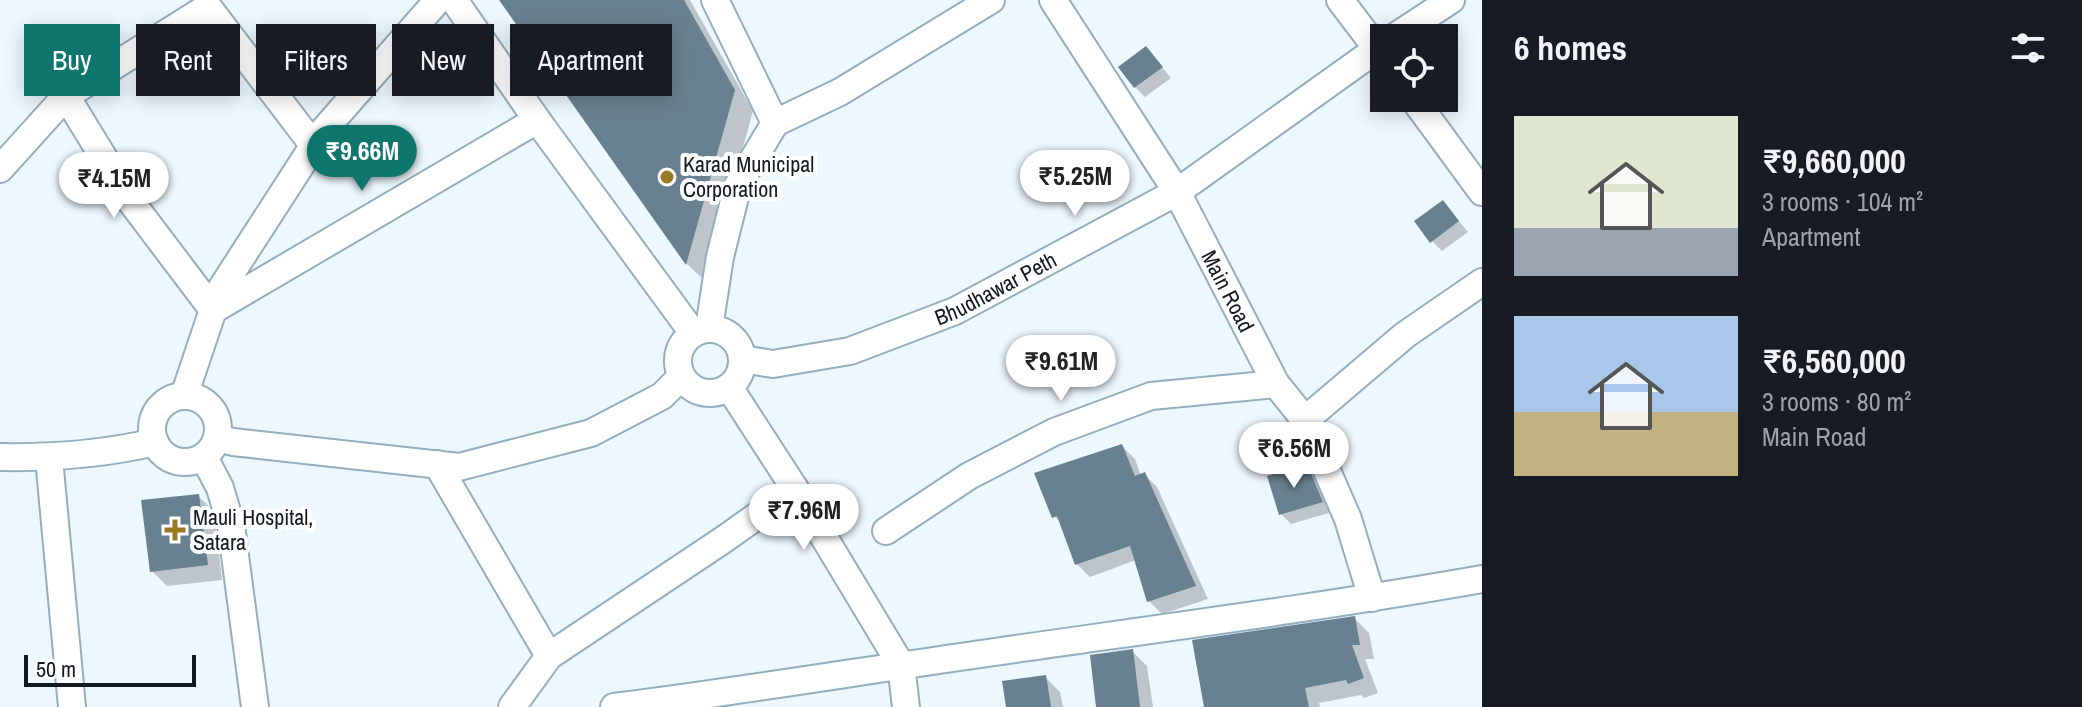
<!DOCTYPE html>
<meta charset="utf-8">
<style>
body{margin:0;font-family:"Archivo Narrow",sans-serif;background:#20242c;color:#f1f3f6;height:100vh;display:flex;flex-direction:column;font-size:30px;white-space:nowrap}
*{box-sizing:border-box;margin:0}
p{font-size:26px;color:#9ea1a6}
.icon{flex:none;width:44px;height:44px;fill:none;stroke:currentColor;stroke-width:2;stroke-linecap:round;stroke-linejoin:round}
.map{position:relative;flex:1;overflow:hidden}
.drawer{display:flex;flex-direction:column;background:#171b24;width:600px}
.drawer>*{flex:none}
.banner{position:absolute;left:24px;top:24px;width:760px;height:72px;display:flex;gap:16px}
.tools{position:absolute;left:1370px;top:24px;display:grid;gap:16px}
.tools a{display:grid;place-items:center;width:88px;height:88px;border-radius:0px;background:#171b24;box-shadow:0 4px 20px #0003;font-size:40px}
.scale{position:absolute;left:24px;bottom:20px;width:172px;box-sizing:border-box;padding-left:8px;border:4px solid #111a20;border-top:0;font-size:22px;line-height:28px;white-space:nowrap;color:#111a20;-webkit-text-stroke:6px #fff;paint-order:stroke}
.price{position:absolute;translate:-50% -68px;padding:0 18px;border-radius:28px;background:#fff;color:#222;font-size:26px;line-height:52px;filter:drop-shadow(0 2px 4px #0008)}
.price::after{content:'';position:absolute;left:50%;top:48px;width:24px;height:18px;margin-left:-12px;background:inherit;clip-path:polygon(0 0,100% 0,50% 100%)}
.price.current{background:#0f766e;color:#fff}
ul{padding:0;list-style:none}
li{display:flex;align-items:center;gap:24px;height:200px;padding:0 32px}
li span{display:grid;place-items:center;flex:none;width:224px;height:160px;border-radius:0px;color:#555}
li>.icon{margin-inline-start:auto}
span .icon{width:96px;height:96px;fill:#fffc;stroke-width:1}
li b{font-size:34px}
h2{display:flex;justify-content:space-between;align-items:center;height:96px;padding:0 32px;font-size:34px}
.pill{padding:0 28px;border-radius:0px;background:#171b24;box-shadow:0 4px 20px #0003;font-size:28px;line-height:72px}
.pill.current{background:#0f766e;color:#fff}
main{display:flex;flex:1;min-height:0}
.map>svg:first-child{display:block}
.shadow{fill:#0003}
.building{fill:#688190}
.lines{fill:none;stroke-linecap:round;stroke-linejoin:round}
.minor-casing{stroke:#95aebf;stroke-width:30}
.minor{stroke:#fff;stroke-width:26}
.poi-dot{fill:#9a7923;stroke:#fff;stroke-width:3}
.labels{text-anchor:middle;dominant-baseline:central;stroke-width:8;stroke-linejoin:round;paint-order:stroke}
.poi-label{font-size:22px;fill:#111a20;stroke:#fff;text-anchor:start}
.street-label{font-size:22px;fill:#111a20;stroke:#fff}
</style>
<main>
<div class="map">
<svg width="1482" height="707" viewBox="0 0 1482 707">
<rect width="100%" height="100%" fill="#edf7fe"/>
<g class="shadow">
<polygon points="511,0 690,0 753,111 706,282 687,264 507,7"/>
<polygon points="1146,48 1171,78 1145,97 1135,87"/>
<polygon points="1443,202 1468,232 1442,251 1432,241"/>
<polygon points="1122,446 1135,459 1141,476 1144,474 1157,487 1208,599 1162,614 1149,601 1136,560 1090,577 1077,564 1062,524 1054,516"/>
<polygon points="1306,466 1316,476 1332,512 1291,524 1281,514"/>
<polygon points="198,496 214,511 222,580 167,586 152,571"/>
<polygon points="1354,618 1369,633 1374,659 1365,659 1378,693 1364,698 1361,695 1319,703 1320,707 1206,707"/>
<polygon points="1132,651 1147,666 1153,707 1099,707"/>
<polygon points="1045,677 1060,692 1063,707 1008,707"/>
</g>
<g class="building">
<polygon points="499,0 684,0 735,90 686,265"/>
<polygon points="1146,46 1163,67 1134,88 1118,67"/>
<polygon points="1443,200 1459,221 1430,243 1414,221"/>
<polygon points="1122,444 1135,476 1145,472 1196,586 1147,602 1130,546 1075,565 1057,516 1052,518 1034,473"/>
<polygon points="1307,464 1323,502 1279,515 1267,476"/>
<polygon points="199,494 208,565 150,572 141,500"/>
<polygon points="1355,616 1360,645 1352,645 1364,678 1348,684 1346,680 1305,688 1309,707 1204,707 1192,640"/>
<polygon points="1133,649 1140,707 1096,707 1090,655"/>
<polygon points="1046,675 1051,707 1006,707 1002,681"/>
</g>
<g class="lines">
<g class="minor-casing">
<g id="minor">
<polyline points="454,0 537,120 693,333"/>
<polyline points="715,0 775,123"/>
<path id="s1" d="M1053,0L1177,192L1276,384L1305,420L1348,519L1372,598"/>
<polyline points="1340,0 1384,58"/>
<polyline points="1393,38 1451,0"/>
<polyline points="66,96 129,199 213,310 537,120"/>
<polyline points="1413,98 1482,192"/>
<polyline points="0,169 66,96 208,7 314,146"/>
<polyline points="709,328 720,257 738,185 775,123 840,92 991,0"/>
<circle cx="710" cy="361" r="32"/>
<path id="s2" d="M742,359L773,364L850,351L955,311L1177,192L1384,44"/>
<polyline points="729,387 795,489 901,665 906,707"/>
<polyline points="184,396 219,292 323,131 438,0"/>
<circle cx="185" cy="429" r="33"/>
<polyline points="1305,420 1405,335 1482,282"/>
<polyline points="217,438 233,442 459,467 591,433 662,396 681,377"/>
<path d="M0,457C52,458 104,454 155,442"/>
<polyline points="204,457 220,488 231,525 255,707"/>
<polyline points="49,458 72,707"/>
<polyline points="437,464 549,656"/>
<polyline points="886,531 969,476 1054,432 1151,396 1276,384"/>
<polyline points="512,707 549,656 723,540 795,489"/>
<path d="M614,707C732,692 849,673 967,656C1139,631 1311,609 1482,579"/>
</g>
</g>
<use href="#minor" class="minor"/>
</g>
<g class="poi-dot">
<circle cx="667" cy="177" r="8"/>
<path d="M171 518h8v8h8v8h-8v8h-8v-8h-8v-8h8z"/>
</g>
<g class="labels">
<g class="poi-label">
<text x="683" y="164">Karad Municipal<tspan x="683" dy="25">Corporation</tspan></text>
<text x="193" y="517">Mauli Hospital,<tspan x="193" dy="25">Satara</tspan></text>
</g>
<g class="street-label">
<text stroke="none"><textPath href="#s2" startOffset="268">Bhudhawar Peth</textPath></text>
<text stroke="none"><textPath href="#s1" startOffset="340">Main Road</textPath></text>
</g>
</g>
</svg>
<div class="tools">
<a><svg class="icon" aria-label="locate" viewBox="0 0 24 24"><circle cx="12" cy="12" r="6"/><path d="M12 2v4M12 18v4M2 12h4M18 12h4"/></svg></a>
</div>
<div class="scale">50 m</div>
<b class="price current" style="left:362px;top:193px">₹9.66M</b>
<b class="price" style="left:1075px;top:218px">₹5.25M</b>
<b class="price" style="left:114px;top:220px">₹4.15M</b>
<b class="price" style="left:1061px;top:403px">₹9.61M</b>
<b class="price" style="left:1294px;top:490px">₹6.56M</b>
<b class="price" style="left:804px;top:552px">₹7.96M</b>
<div class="banner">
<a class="pill current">Buy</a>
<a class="pill">Rent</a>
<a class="pill">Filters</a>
<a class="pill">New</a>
<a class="pill">Apartment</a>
</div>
</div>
<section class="drawer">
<h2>6 homes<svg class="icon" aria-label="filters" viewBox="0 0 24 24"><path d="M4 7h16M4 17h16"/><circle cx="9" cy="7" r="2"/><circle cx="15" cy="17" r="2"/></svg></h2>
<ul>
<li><span style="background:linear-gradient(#dfe7d0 70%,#9aa5b1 0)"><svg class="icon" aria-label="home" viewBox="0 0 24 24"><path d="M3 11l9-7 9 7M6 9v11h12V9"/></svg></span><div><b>₹9,660,000</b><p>3 rooms · 104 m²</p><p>Apartment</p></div></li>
<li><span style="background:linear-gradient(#a9c7e8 60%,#c2b280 0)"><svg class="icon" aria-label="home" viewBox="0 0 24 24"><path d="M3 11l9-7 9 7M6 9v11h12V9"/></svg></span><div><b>₹6,560,000</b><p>3 rooms · 80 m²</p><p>Main Road</p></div></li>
</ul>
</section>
</main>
